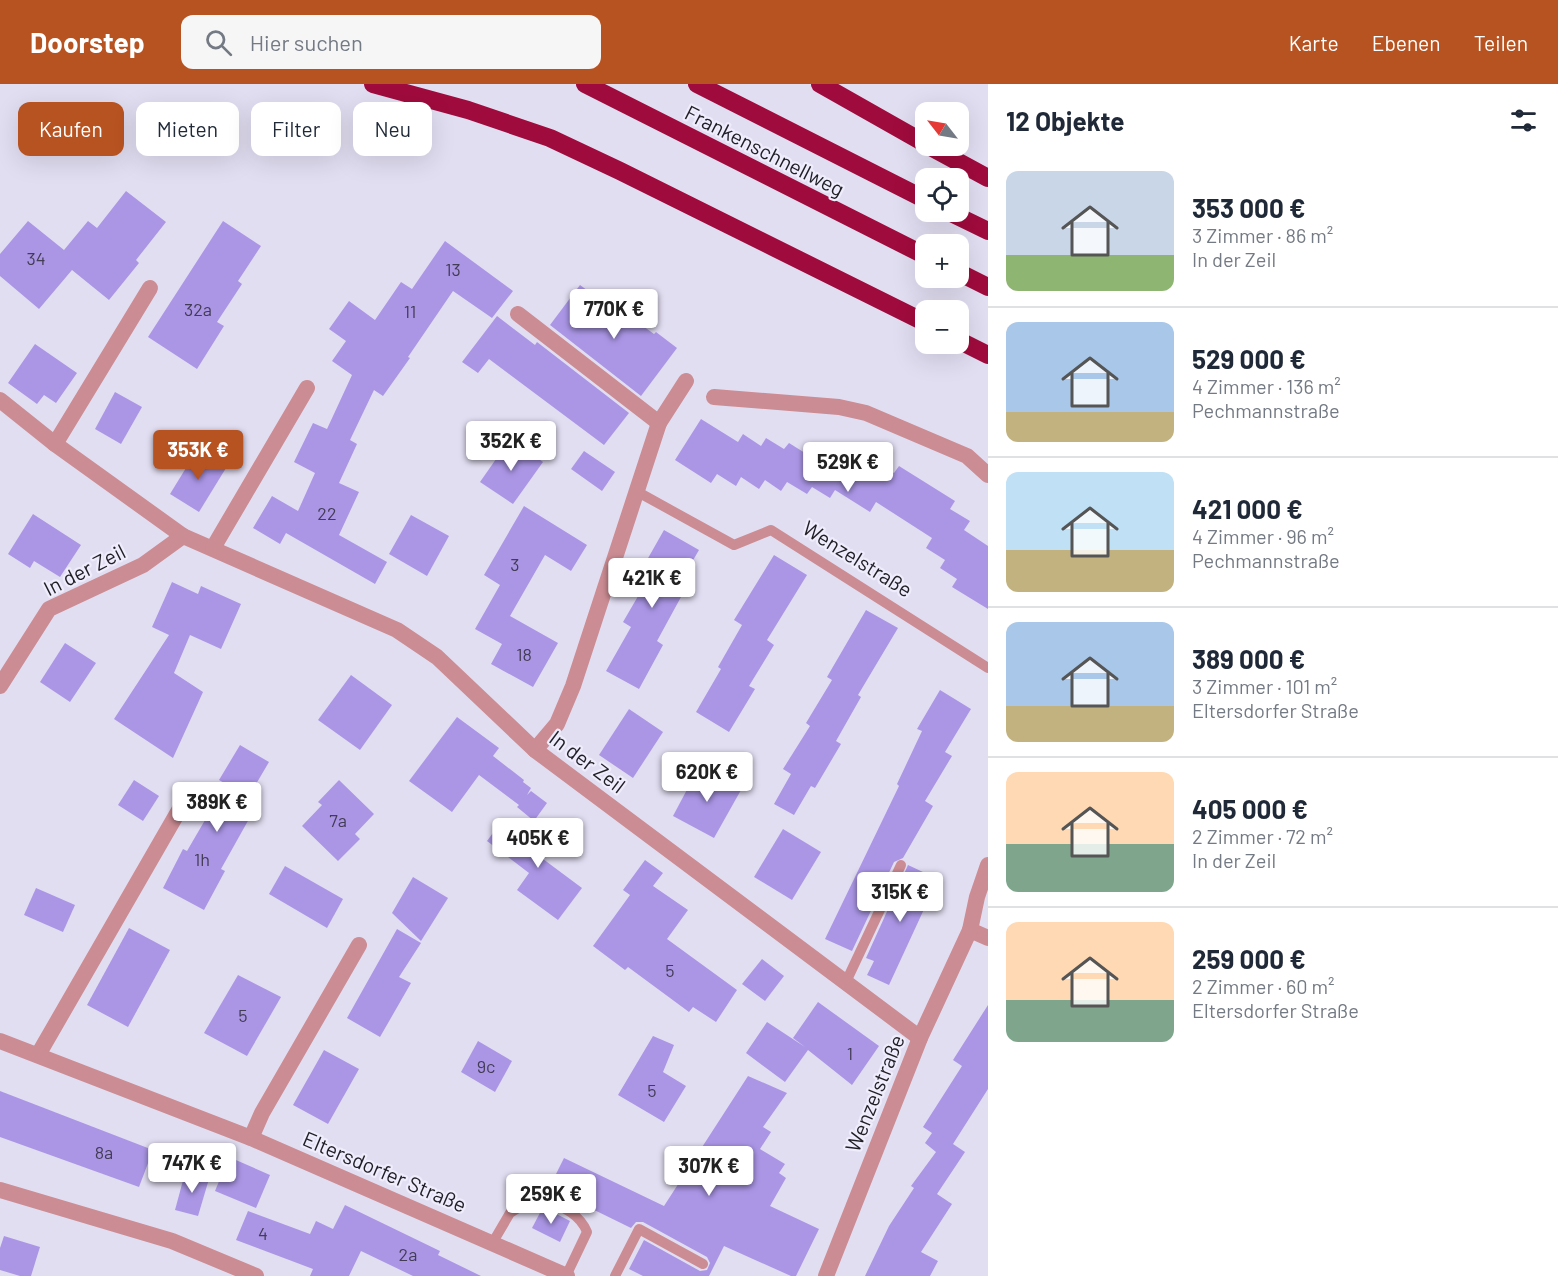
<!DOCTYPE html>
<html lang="de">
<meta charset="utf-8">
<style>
body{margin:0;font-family:Barlow,sans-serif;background:#f6f6f7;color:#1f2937;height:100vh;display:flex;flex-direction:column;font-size:22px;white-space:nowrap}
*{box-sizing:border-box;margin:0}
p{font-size:20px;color:#747a83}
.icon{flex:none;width:33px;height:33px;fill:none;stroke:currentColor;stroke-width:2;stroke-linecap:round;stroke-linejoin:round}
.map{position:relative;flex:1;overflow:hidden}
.sheet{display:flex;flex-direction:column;background:#fff;width:570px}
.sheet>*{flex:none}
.top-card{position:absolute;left:18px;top:18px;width:570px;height:54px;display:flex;gap:12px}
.needle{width:39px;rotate:301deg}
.tools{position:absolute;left:915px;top:18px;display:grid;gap:12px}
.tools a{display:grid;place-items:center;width:54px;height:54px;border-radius:12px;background:#fff;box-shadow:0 6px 24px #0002;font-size:30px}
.price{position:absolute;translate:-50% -51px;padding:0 14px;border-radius:6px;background:#fff;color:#222;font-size:20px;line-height:39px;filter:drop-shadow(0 2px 3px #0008)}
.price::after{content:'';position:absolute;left:50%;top:36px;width:18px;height:14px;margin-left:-9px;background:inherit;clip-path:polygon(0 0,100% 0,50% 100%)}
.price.active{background:#b75221;color:#fff}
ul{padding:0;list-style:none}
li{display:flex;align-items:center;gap:18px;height:150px;padding:0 18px}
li+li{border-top:2px solid #e0e1e3}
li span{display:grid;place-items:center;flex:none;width:168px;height:120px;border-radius:12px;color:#555}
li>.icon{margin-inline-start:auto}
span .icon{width:72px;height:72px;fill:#fffc;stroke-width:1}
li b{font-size:26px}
h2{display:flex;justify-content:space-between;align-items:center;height:72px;padding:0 18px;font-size:26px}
.tag{padding:0 21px;border-radius:12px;background:#fff;box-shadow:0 6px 24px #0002;font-size:21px;line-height:54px}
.tag.active{background:#b75221;color:#fff}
header{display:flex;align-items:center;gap:36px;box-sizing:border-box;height:84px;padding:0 30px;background:#b75221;color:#fff}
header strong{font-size:28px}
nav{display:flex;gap:33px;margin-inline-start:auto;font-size:21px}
.search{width:420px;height:54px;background:#f6f6f7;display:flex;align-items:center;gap:15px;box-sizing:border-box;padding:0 21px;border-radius:12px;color:#747a83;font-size:22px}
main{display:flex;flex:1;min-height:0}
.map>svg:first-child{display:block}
.building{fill:#ab96e6}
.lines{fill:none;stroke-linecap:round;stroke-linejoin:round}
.service{stroke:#cc8c93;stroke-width:10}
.minor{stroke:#cc8c93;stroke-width:16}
.tertiary{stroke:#cc8c93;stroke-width:16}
.motorway{stroke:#a00b3d;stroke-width:18}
.labels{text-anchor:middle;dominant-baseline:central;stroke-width:4.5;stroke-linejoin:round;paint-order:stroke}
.number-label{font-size:18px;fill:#433c55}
.street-label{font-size:21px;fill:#201e25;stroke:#efecfc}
</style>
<header>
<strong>Doorstep</strong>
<div class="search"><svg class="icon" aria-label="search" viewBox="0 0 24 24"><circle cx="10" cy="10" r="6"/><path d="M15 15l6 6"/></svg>Hier suchen</div>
<nav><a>Karte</a><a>Ebenen</a><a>Teilen</a></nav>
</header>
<main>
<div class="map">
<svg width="988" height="1192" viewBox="0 0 988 1192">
<rect width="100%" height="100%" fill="#e2def2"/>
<g class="building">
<polygon points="126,107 166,138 136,176 139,179 109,216 72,186 39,225 0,192 0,170 28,137 64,166 88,137 97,144"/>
<polygon points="223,137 261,162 238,197 242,200 217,238 224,242 197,285 148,253"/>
<polygon points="445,157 513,207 492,234 453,207 408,273 410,274 383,312 374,306 350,356 357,360 339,399 359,408 339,451 387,478 375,500 286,449 280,460 253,444 272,412 298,427 315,389 294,378 313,339 327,345 352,291 332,277 346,257 329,245 349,217 375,236 401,198 412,205"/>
<polygon points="580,201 629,237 632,234 654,250 656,248 677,264 641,312 550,241"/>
<polygon points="497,232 535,261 537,258 629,329 604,361 489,275 478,289 462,278"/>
<polygon points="35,260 77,289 56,319 44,311 37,320 8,299"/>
<polygon points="115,308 142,323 121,360 95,345"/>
<polygon points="701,335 738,358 743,350 761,362 766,354 784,365 789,359 805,369 811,361 830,373 836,365 854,376 860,367 894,389 899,382 955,417 950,425 970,437 964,446 988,462 988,525 952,503 957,495 940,484 945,476 926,464 932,454 876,418 870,428 835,406 830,414 812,403 807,410 787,398 781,407 765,396 759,405 741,393 736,402 717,390 711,399 675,376"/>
<polygon points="510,355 543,378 513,420 480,398"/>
<polygon points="197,366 226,384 199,428 170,410"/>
<polygon points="584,367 615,388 602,407 571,385"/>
<polygon points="524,422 587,461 571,487 545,471 510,532 558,559 533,603 491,580 502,560 475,545 500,501 484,491"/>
<polygon points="33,430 81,461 60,493 34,477 30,484 8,470"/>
<polygon points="411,431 449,452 427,492 389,470"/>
<polygon points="664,446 699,466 674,509 681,513 657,557 663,561 639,605 606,587 631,543 623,538 648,495 639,490"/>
<polygon points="774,471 807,491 767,556 774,561 749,602 755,605 729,648 696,628 721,585 718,583 742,541 734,536"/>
<polygon points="172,498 198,510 201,502 241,520 221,565 190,551 174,589 203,608 173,674 114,635 169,551 152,543"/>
<polygon points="866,526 898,544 858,611 861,613 836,657 841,660 815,704 811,702 794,731 774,720 791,690 783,685 810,642 806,639 832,596 827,593"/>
<polygon points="65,559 96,579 70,618 40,598"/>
<polygon points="351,591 392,621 360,666 318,636"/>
<polygon points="940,606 971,625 945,668 952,672 925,717 933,722 903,774 894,778 852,867 825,855 899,702 897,700 922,647 917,645"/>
<polygon points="629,625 663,648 633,694 599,671"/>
<polygon points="457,633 499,664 493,672 524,696 523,698 531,704 527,711 531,707 547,719 534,737 517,723 519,721 479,691 452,728 409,697"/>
<polygon points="240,661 269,678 239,729 249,735 221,785 225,787 204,826 163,804 183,765 187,767 226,700 219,696"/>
<polygon points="699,683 741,706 714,754 673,732"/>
<polygon points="134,696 159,712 143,737 118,721"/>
<polygon points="339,696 374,730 355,750 360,755 338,777 302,742 322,721 318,718"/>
<polygon points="535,737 558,754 543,775 582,804 558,836 517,806 529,789 487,757 498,742 520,758"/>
<polygon points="783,745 821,768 792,816 754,793"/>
<polygon points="645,776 663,789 653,802 688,826 667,855 737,906 716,938 693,923 689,928 628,883 625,886 593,862 630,811 623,806"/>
<polygon points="908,781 938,795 889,901 867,891 874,877 866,874"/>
<polygon points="285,782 343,815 327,844 269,810"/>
<polygon points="413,793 448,814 421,857 392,829"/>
<polygon points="36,804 75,821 63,848 24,831"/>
<polygon points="129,844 170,866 128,943 87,921"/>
<polygon points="397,845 421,859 399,893 411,899 380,953 347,934"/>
<polygon points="762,875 784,892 765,917 742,900"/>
<polygon points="238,891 281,913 247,972 204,949"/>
<polygon points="818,918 879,962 852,1001 808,966 785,998 746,969 767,938 805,963 793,954"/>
<polygon points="988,921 988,1005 953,1060 965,1068 937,1110 952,1120 921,1168 938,1177 930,1192 865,1192 889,1142 914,1104 911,1102 936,1068 925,1059 932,1049 923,1043 962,982 953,976"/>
<polygon points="653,952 674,961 663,988 686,1002 664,1038 618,1011"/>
<polygon points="478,957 512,977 495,1008 461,988"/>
<polygon points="324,966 359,985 328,1040 293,1021"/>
<polygon points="748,992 787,1009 763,1043 771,1048 760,1065 785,1080 779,1089 786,1094 770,1122 819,1145 796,1192 791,1192 724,1162 709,1192 643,1192 629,1185 644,1156 700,1187 707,1186 710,1179 707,1173 643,1138 636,1138 631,1144 580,1119 576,1123 547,1108 564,1074 664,1122"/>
<polygon points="0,1007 153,1066 139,1103 0,1053"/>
<polygon points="229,1073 270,1091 256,1124 215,1107"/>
<polygon points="185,1089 209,1095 198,1132 175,1126"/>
<polygon points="345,1121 440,1167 438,1171 481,1192 413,1192 361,1167 349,1192 310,1192 313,1185 236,1156 248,1127 310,1150 316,1137 333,1145"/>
<polygon points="543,1123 570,1137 560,1158 532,1144"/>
<polygon points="4,1152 40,1163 31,1192 20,1192 0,1186 0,1164"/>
</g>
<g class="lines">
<g class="service">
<polyline points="636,407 734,461 771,446 988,584"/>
<polyline points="845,900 901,781"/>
<path d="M493,1158L510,1129L537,1112C556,1121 579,1127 587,1148L566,1192"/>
<polyline points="615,1192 639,1145 703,1180"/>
</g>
<g class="minor">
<polyline points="518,230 659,339"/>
<polyline points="714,313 839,323 866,329 967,372 988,391"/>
<polyline points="0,316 55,360 183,452 397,546 437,573 535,666 920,954"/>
<polyline points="55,360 150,204"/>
<polyline points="213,464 307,304"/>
<polyline points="0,602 49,525 143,481 183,452"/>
<polyline points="535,666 557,640 573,602 659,339 686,297"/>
<polyline points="970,846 988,854"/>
<polyline points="38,971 189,709"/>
<polyline points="251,1054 262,1029 359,861"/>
<polyline points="0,1106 172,1157 256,1192"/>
<polyline points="826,1192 920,954 970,846 977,813 988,781"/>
</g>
<polyline class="tertiary" points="0,957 251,1054 567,1192"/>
<g class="motorway">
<polyline points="373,0 468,26 550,54 620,87 926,239"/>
<polyline points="585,0 926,172"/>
<polyline points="697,0 926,116"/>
<polyline points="820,0 926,60"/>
<polyline points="929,62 988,94"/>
<polyline points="949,128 988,147"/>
<polyline points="958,188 988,203"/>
<polyline points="958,256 988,271"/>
</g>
</g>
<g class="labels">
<g class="number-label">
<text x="36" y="174">34</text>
<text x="453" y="185">13</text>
<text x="198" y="225">32a</text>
<text x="410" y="227">11</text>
<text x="327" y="429">22</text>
<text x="515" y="480">3</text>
<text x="524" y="570">18</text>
<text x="338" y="736">7a</text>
<text x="202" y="775">1h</text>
<text x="670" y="886">5</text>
<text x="243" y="931">5</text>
<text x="850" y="969">1</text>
<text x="486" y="982">9c</text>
<text x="652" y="1006">5</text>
<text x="104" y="1068">8a</text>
<text x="263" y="1149">4</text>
<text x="408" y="1170">2a</text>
</g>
<g class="street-label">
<text transform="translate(765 66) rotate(27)">Frankenschnellweg</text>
<text transform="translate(858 474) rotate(32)">Wenzelstraße</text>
<text transform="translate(84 485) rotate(-27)">In der Zeil</text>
<text transform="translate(588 677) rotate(37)">In der Zeil</text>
<text transform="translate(874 1009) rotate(-68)">Wenzelstraße</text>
<text transform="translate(385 1087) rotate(23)">Eltersdorfer Straße</text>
</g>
</g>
</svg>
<div class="tools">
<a><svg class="needle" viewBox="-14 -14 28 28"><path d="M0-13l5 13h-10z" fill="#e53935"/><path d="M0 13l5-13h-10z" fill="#747a83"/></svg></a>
<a><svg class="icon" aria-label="locate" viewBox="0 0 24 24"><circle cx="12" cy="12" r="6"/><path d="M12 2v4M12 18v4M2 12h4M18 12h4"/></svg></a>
<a>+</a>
<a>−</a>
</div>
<b class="price" style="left:614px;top:256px">770K €</b>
<b class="price" style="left:511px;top:388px">352K €</b>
<b class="price active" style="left:198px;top:397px">353K €</b>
<b class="price" style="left:848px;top:409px">529K €</b>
<b class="price" style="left:652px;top:525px">421K €</b>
<b class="price" style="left:707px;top:719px">620K €</b>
<b class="price" style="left:217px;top:749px">389K €</b>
<b class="price" style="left:538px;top:785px">405K €</b>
<b class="price" style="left:900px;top:839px">315K €</b>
<b class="price" style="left:192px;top:1110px">747K €</b>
<b class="price" style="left:709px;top:1113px">307K €</b>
<b class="price" style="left:551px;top:1141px">259K €</b>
<div class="top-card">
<a class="tag active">Kaufen</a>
<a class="tag">Mieten</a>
<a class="tag">Filter</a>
<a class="tag">Neu</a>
</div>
</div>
<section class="sheet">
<h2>12 Objekte<svg class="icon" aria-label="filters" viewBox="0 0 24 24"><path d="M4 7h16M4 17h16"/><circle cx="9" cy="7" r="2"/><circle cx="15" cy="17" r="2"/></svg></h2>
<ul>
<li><span style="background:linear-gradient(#c9d6e8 70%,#8fb573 0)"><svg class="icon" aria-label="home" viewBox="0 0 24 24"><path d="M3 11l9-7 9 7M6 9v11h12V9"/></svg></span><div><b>353 000 €</b><p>3 Zimmer · 86 m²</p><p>In der Zeil</p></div></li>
<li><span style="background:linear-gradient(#a9c7e8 75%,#c2b280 0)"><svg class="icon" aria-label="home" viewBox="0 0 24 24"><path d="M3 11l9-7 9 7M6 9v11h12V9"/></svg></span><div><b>529 000 €</b><p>4 Zimmer · 136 m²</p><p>Pechmannstraße</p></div></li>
<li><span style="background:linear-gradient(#bfe0f5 65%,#c2b280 0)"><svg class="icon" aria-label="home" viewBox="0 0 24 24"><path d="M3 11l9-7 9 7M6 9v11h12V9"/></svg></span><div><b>421 000 €</b><p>4 Zimmer · 96 m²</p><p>Pechmannstraße</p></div></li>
<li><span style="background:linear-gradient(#a9c7e8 70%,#c2b280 0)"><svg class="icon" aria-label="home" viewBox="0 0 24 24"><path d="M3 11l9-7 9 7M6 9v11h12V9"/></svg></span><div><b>389 000 €</b><p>3 Zimmer · 101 m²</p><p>Eltersdorfer Straße</p></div></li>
<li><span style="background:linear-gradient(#ffd9b3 60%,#7fa58c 0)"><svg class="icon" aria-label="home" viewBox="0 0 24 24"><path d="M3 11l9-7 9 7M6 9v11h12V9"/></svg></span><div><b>405 000 €</b><p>2 Zimmer · 72 m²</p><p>In der Zeil</p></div></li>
<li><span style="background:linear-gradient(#ffd9b3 65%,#7fa58c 0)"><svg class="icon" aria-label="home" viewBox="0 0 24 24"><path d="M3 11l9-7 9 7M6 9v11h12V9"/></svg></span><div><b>259 000 €</b><p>2 Zimmer · 60 m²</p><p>Eltersdorfer Straße</p></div></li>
</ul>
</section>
</main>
